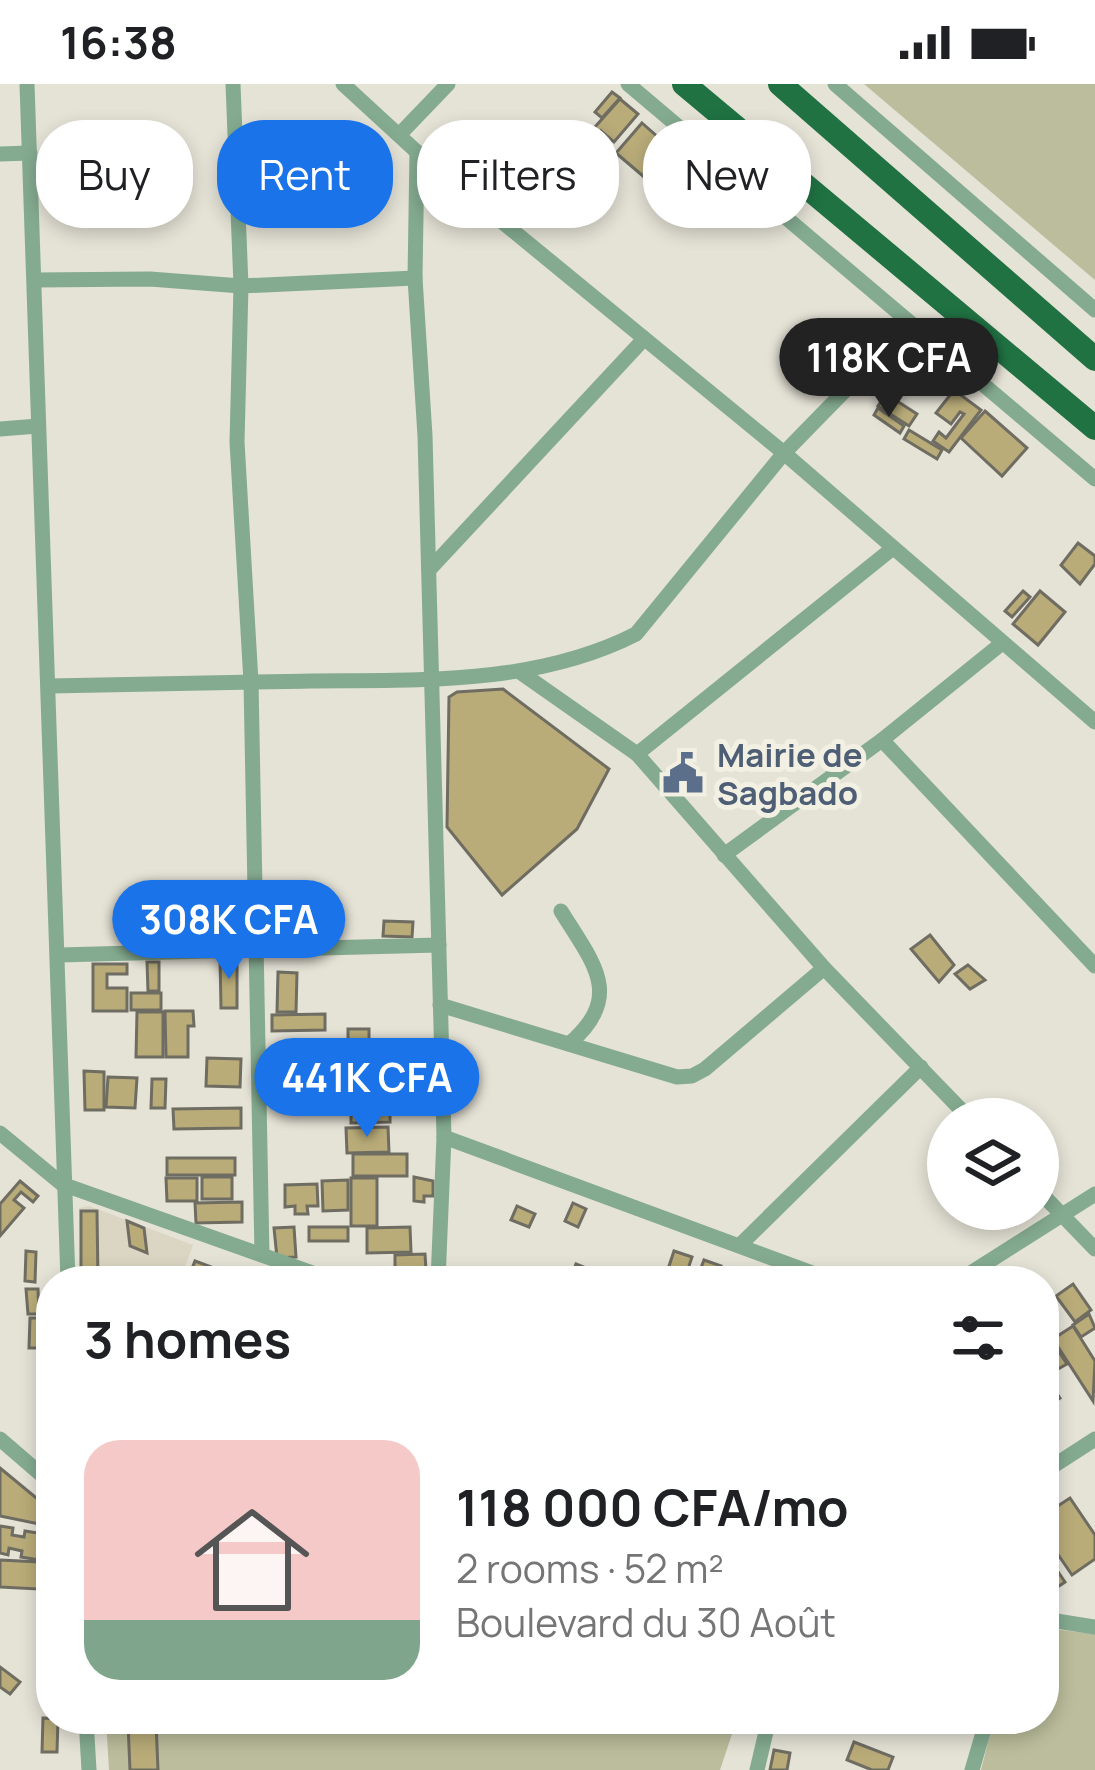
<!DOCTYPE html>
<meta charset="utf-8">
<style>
body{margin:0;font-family:Manrope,sans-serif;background:#f2f2f2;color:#202124;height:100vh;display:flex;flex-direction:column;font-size:45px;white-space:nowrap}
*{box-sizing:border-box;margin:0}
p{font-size:39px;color:#757577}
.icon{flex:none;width:66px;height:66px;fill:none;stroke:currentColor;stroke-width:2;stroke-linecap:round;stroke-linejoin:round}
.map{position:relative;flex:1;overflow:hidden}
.sheet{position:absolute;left:36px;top:1182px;width:1023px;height:468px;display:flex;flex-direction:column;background:#fff;border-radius:48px;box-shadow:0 6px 18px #0003}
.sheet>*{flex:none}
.hud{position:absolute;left:36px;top:36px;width:1023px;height:108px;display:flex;gap:24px}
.tools{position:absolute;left:927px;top:1014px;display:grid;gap:24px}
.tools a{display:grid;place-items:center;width:132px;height:132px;border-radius:50%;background:#fff;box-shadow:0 6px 18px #0003;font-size:60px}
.price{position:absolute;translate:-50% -102px;padding:0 27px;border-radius:42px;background:#1a73e8;color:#fff;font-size:39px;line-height:78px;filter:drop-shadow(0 3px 6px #0008)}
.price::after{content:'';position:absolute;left:50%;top:72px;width:36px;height:27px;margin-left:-18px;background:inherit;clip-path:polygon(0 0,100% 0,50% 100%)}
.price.on{background:#222;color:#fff}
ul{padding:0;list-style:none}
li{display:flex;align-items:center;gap:36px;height:300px;padding:0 48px}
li+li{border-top:3px solid #e0e0e0}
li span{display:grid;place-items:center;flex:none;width:336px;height:240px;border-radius:36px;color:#555}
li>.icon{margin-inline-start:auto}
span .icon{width:144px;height:144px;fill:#fffc;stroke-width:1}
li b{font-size:51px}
h2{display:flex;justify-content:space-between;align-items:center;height:144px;padding:0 48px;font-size:51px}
.chip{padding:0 42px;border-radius:48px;background:#fff;box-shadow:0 6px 18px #0003;font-size:42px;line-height:108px}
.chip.on{background:#1a73e8;color:#fff}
.status{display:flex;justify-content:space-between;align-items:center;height:84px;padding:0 60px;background:#fff;direction:ltr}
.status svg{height:33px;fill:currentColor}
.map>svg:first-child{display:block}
.built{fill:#dbd6c3}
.green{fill:#bbbd9c}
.building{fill:#b9ac79;stroke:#6f6c62;stroke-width:3}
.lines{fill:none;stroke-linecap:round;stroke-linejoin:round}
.minor{stroke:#84ab90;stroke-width:15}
.trunk{stroke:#207243;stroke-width:24}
.labels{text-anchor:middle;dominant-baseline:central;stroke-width:10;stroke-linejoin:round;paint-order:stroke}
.service-label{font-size:33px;font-weight:bold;fill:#4e5e75;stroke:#f2efe3;text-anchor:start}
</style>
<div class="status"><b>16:38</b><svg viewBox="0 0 49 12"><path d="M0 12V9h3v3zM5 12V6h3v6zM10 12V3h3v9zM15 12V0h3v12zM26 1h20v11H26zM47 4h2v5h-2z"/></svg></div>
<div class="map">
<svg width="1095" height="1686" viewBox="0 0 1095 1686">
<rect width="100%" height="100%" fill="#e5e2d6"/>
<polygon class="built" points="89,1122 193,1161 180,1197 81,1197 79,1124"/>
<g class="green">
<polygon points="864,0 1095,0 1095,196"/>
<polygon points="1044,1544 1095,1550 1095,1686 981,1686 994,1635 1044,1635"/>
<polygon points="106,1635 737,1635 720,1686 109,1686"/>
</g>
<g class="building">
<polygon points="612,8 620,14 602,34 595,28"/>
<polygon points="620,15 638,30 614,58 601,47 595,61 586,53"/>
<polygon points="642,39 668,62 643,92 616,69"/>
<polygon points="606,73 614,79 600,95 590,85 594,80 598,83"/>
<polygon points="954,306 981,326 949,368 933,357 939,348 946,354 964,330 960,328 951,340 936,329"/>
<polygon points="886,310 917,330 909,342 878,322"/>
<polygon points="878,324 904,342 900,349 874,331"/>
<polygon points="985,327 1027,364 1002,392 961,354"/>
<polygon points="909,346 942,366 937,375 904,355"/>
<polygon points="1078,459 1095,472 1095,480 1080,500 1061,481"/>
<polygon points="1023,507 1030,513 1012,533 1005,527"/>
<polygon points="1040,507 1065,528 1038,561 1013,540"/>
<polygon points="503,605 609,685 577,745 502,811 447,743 449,613 457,608"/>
<polygon points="384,837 413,838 412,853 383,852"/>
<polygon points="930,851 954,881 939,898 911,865"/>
<polygon points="220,873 237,873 237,924 221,924"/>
<polygon points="147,878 159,878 159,907 148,907"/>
<polygon points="93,880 127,880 127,890 107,890 107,904 127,904 127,927 93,927"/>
<polygon points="968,881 985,896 970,905 955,890"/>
<polygon points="278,888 297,889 296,928 277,928"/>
<rect x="131" y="909" width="30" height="17"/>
<polygon points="165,927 193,927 194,942 188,942 188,973 166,973"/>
<polygon points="137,928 163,928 163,973 136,973"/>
<polygon points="325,930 325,946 272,947 272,931"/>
<rect x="348" y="945" width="21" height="49"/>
<polygon points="347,970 348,995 322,996 321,981 302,982 301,972"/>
<rect x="271" y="973" width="26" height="10"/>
<polygon points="207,974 241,975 240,1003 206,1002"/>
<rect x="273" y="984" width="47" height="13"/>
<polygon points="84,987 104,988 104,1026 85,1026"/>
<polygon points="108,993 137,994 135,1024 106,1023"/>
<polygon points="152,995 166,995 165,1024 151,1024"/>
<polygon points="351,998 390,998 390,1038 351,1039"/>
<polygon points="241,1024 241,1044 174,1045 173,1025"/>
<polygon points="388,1043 389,1068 347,1069 346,1044"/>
<rect x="353" y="1070" width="54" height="22"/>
<rect x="167" y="1074" width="68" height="17"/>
<rect x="202" y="1093" width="30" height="22"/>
<polygon points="414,1093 433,1097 433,1112 424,1112 424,1118 414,1117"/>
<polygon points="166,1094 197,1094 197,1117 167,1117"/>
<rect x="351" y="1094" width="26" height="48"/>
<polygon points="348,1096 348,1126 323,1127 322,1097"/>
<polygon points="20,1097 38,1112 33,1118 21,1108 14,1116 24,1124 0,1152 0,1120"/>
<polygon points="317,1100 318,1122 307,1122 308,1130 295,1130 295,1122 285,1123 285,1101"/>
<polygon points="242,1118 242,1138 196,1139 195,1119"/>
<polygon points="573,1119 586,1125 578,1143 565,1137"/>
<polygon points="517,1122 535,1130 529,1143 511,1136"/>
<polygon points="81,1127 97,1127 98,1197 81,1197"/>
<polygon points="127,1137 144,1144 147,1169 130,1162"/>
<polygon points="294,1143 296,1173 277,1174 274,1144"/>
<rect x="309" y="1143" width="39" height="14"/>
<polygon points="410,1143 411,1168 367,1169 367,1144"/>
<polygon points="26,1167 36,1168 35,1198 25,1197"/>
<polygon points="674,1167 692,1173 684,1197 664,1197"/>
<polygon points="425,1170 426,1186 395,1187 395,1171"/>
<polygon points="704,1176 721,1182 716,1197 696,1197"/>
<polygon points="195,1177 217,1185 212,1197 187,1197"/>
<polygon points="576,1180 606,1192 604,1197 571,1193"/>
<polygon points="1073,1200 1091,1226 1075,1238 1056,1212"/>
<polygon points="26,1205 38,1205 39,1230 28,1230"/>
<polygon points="1089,1230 1095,1244 1081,1253 1073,1241"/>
<polygon points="30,1234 44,1234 44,1264 29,1264"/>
<polygon points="1073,1242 1095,1277 1093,1317 1053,1255"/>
<polygon points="1051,1256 1067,1280 1047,1291 1044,1261"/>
<polygon points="1044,1291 1060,1314 1044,1325"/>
<polygon points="0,1384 40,1417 39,1440 0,1432"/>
<polygon points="1070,1414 1095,1451 1095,1475 1072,1491 1044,1450 1044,1431"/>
<polygon points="0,1442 13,1444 12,1451 24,1453 25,1447 44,1450 39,1476 21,1473 22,1467 9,1464 8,1471 0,1469"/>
<polygon points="1044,1467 1065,1498 1044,1512"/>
<polygon points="0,1476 40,1478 38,1505 0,1503"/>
<polygon points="0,1583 20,1598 10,1610 0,1603"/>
<polygon points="43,1634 58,1635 57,1668 42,1668"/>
<polygon points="156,1638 158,1686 130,1686 128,1639"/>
<polygon points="854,1658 893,1673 888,1686 872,1686 847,1676"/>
<polygon points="774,1666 790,1669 787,1686 770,1686"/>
</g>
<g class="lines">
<g class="minor">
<polyline points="27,0 68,1197"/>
<polyline points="233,0 241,202 237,358 251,598 262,1171"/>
<polyline points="343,0 417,68 784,369 1095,638"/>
<polyline points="628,0 1095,395"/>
<polyline points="835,0 1095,226"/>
<polyline points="400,50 448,0"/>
<polyline points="417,68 415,194 425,352 444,1053 438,1197"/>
<polyline points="0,70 30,69"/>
<polyline points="35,196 150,195 241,202 415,194"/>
<polyline points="0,345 38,342"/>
<polyline points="429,486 643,256"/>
<polyline points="520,588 637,670 824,884 970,1035"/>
<path d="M50,602C137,600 223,599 309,597C419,596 536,601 636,550L784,369L910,240"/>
<polyline points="882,656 1095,882"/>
<polyline points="637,670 893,464"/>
<polyline points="724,771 882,656 1001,560"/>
<path d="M561,827C593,879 625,912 569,960"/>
<polyline points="59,871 439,861"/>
<polyline points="440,921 677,993 692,992 705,985 824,884"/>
<polyline points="0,1049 62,1100 335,1197"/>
<polyline points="444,1053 834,1197"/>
<polyline points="1038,1106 1095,1165"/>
<polyline points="740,1161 921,983"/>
<polyline points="958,1197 1095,1110"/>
<polyline points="0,1355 51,1399"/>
<polyline points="1044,1388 1095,1355"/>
<polyline points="1044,1535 1095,1543"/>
<polyline points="86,1635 89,1686"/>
<polyline points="757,1686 769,1635"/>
<polyline points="972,1686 987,1635"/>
</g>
<g class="trunk">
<polyline points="684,0 1095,344"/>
<polyline points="780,0 1095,275"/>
</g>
</g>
<defs>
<g id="civic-bare" transform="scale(3.24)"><path d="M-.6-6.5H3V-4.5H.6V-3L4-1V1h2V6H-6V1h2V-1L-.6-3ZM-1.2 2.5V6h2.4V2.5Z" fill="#5c6f8a" stroke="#f2efe3" stroke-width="2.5" paint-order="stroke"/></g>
</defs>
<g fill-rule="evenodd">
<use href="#civic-bare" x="683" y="689"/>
</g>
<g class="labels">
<g class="service-label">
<text x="717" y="670">Mairie de<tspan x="717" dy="38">Sagbado</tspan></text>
</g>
</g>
</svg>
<div class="tools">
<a><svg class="icon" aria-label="layers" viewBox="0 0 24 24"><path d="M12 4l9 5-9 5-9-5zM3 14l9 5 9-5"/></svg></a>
</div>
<b class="price on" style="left:889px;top:336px">118K CFA</b>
<b class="price" style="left:229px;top:898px">308K CFA</b>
<b class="price" style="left:367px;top:1056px">441K CFA</b>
<div class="hud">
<a class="chip">Buy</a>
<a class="chip on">Rent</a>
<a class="chip">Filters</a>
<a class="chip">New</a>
</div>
<section class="sheet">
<h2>3 homes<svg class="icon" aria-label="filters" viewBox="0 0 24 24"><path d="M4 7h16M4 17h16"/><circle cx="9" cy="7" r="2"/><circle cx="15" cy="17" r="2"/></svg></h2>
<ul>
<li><span style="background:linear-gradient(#f6c9c9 75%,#7fa58c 0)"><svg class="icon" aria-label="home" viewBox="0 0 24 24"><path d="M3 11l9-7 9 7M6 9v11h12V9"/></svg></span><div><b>118 000 CFA/mo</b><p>2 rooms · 52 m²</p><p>Boulevard du 30 Août</p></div></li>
</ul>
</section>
</div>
